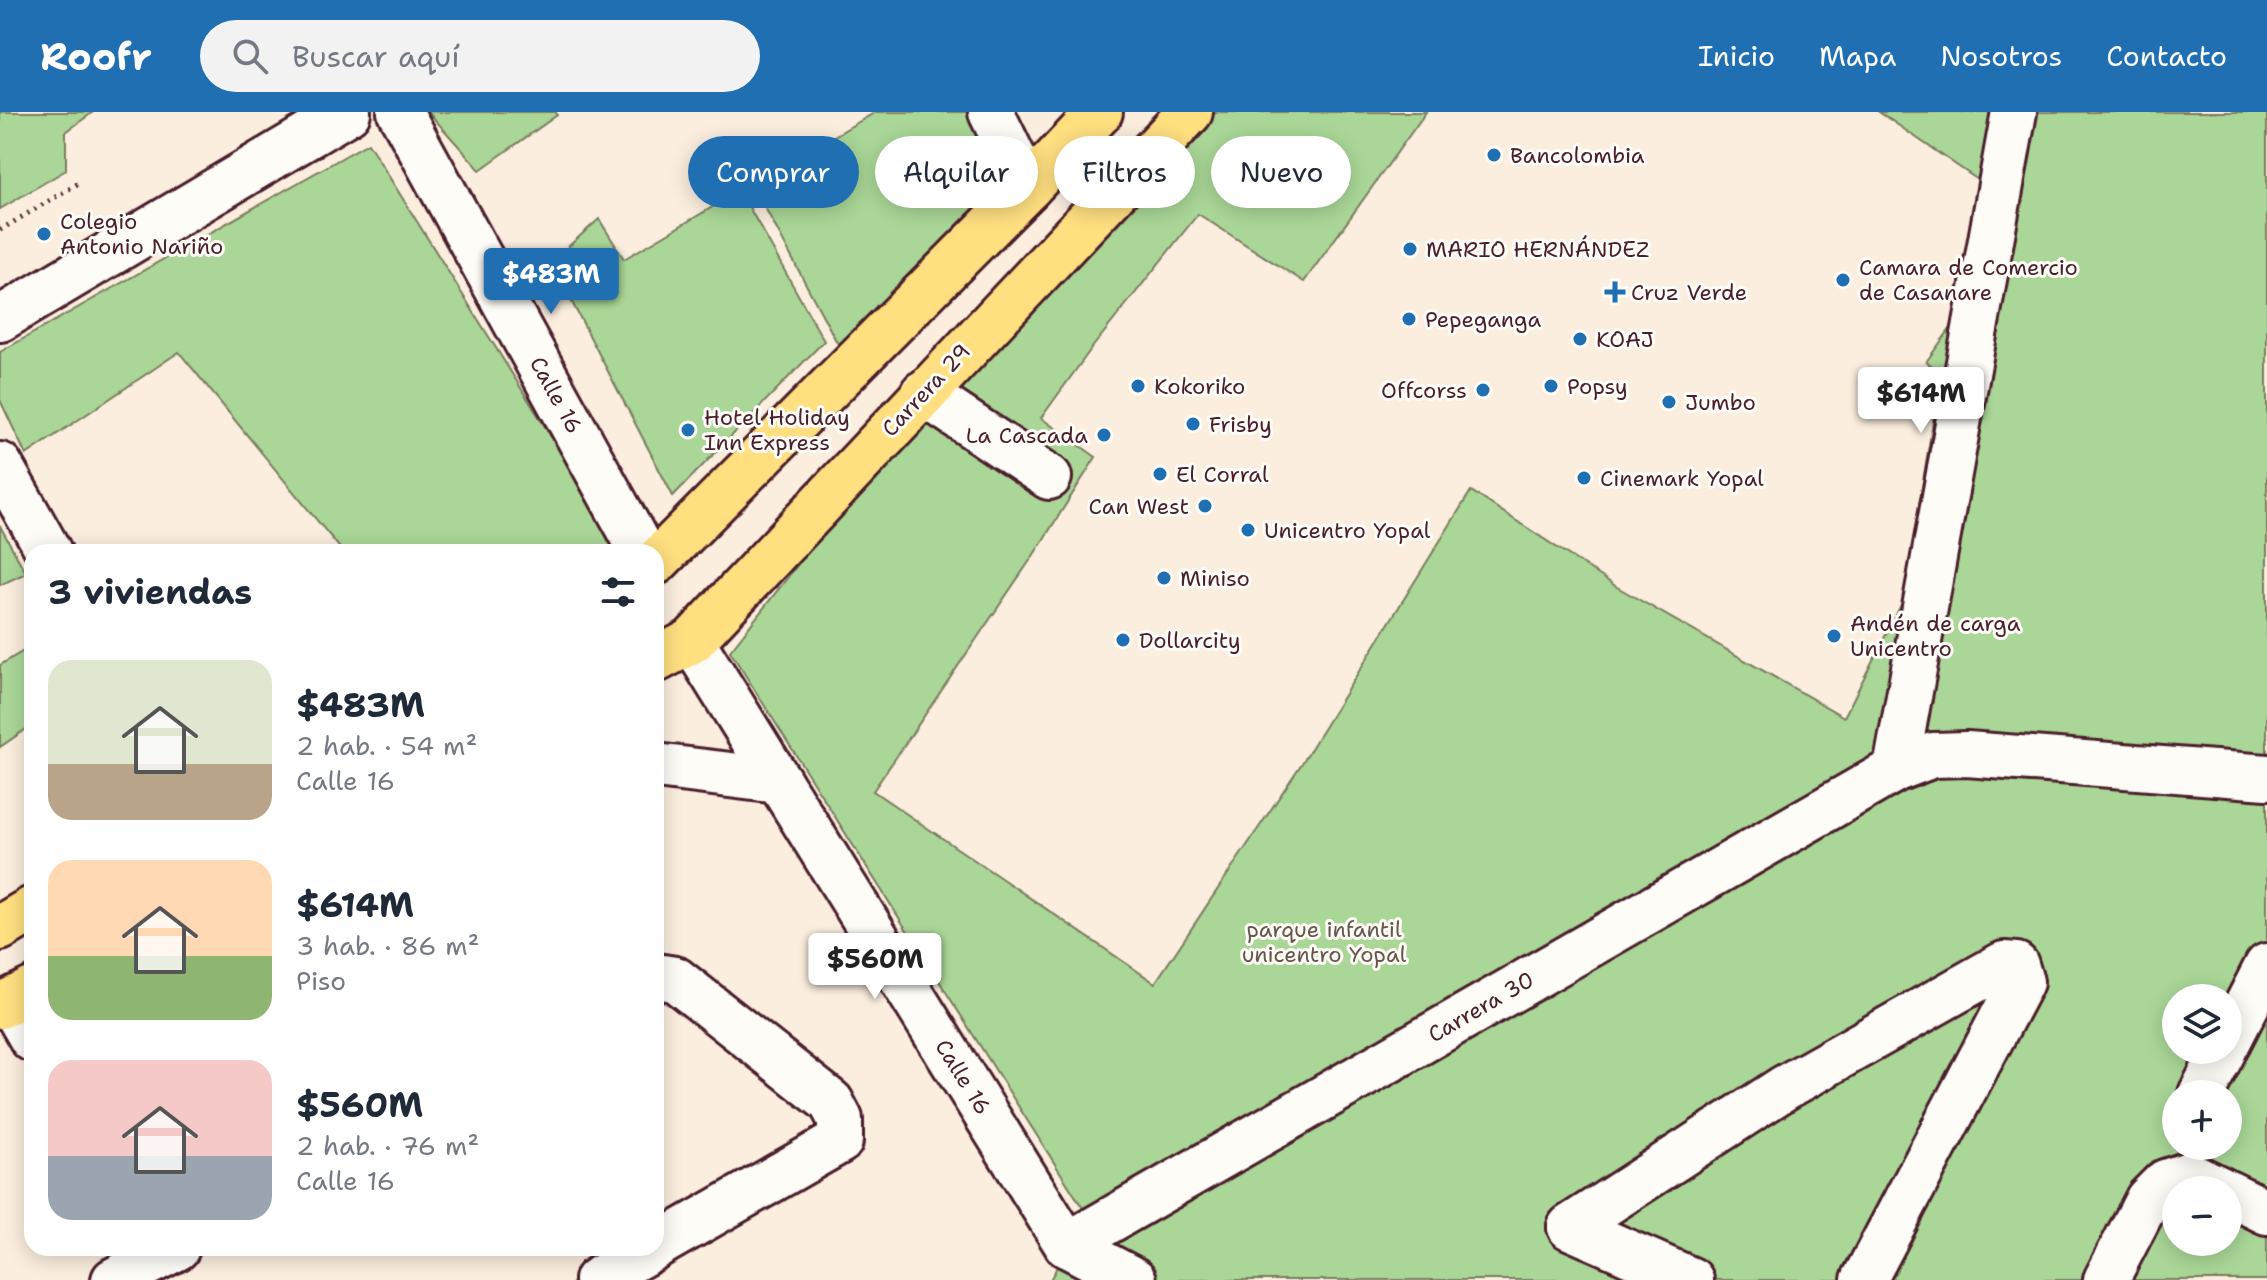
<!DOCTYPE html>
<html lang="es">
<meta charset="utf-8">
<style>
body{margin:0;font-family:"Shantell Sans",sans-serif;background:#f2f2f3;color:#1f2937;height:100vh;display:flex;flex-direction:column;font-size:30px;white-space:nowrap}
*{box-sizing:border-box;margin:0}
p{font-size:26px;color:#747a83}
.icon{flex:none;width:44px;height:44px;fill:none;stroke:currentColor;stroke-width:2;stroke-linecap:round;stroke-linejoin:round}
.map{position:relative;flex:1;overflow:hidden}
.sheet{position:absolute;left:24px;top:432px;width:640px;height:712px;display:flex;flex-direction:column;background:#fff;border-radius:24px;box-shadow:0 4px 20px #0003}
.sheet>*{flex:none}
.hud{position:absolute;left:688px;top:24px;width:760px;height:72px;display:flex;gap:16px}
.fabs{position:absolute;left:2162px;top:872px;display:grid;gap:16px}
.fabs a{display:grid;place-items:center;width:80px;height:80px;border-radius:50%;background:#fff;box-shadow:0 4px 20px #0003;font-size:40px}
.price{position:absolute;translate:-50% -68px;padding:0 18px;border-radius:8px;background:#fff;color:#222;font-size:26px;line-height:52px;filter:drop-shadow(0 2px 4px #0008)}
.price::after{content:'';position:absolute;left:50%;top:48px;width:24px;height:18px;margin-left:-12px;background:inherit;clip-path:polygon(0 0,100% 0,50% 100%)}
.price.on{background:#1f6fb2;color:#fff}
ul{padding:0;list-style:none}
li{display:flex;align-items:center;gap:24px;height:200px;padding:0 24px}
li span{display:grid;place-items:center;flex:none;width:224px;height:160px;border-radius:24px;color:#555}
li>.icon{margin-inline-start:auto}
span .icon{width:96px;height:96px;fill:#fffc;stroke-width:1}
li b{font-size:34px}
h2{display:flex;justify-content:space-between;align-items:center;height:96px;padding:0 24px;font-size:34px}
.tag{padding:0 28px;border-radius:36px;background:#fff;box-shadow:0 4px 20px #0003;font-size:28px;line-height:72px}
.tag.on{background:#1f6fb2;color:#fff}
header{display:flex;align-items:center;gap:48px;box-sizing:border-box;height:112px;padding:0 40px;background:#1f6fb2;color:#fff}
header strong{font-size:38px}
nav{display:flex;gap:44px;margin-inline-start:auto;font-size:28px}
.search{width:560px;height:72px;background:#f2f2f3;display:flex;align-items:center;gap:20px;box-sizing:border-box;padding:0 28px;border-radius:44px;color:#747a83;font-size:30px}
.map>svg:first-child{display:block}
.green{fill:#aad797;stroke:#7a7b61;stroke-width:2;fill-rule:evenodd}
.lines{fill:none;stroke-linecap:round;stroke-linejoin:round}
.minor-casing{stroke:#4a1f2b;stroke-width:50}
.major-casing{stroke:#4a1f2b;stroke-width:50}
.path{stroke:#4a1f2b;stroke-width:5;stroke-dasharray:2 6;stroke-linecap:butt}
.minor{stroke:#fdfcf7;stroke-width:44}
.major{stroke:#ffdf80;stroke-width:44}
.poi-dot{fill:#1f6fb2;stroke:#fdfcf7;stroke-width:3}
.labels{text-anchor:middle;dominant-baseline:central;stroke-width:6;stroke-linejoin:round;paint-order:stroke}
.poi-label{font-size:22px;fill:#4a1f2b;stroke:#fdfcf7;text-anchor:start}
.street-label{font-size:22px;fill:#4a1f2b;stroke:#fdfcf7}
.park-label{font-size:22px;fill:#67564b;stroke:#fdfcf7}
</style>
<header>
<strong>Roofr</strong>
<div class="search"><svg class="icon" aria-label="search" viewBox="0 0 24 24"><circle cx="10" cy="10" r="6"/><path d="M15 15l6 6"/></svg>Buscar aquí</div>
<nav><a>Inicio</a><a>Mapa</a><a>Nosotros</a><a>Contacto</a></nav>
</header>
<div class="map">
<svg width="2267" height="1168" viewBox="0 0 2267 1168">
<rect width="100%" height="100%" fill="#fbeedf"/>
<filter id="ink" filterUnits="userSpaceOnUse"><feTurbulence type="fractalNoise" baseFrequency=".0125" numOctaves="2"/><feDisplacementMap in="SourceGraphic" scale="16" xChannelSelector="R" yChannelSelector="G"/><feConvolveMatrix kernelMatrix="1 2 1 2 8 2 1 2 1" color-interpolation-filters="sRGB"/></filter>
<g filter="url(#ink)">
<g class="green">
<polygon points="0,0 93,0 66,20 66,58 0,97"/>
<polygon points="428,0 556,0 557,3 480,58"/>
<polygon points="876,0 981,0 1014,64 840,236 752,71"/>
<path d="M1206,0H1426L1304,170L1198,102L1091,237L1041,306L1096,345L1033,444L873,679L1155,871L1302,651L1471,379L1617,475L1844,605L1903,489L1941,261L1926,250L1969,191L1991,77L1879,0H2267V1168H1050L1086,1101L730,539L886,340ZM2176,886H2228V938H2176ZM2176,982H2228V1034H2176ZM2176,1078H2228V1130H2176Z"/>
<polygon points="368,31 622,438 617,440 343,440 179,240 26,343 0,288 0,240"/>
<polygon points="740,79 824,229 673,384 551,150 599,107 624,147"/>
<polygon points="0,414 26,461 0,473"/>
<polygon points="32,534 32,613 0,635 0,553"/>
</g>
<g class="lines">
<g class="minor-casing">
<g id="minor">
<polyline points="400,0 642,440"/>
<polyline points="991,0 1028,76"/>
<polyline points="0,207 348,0"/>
<polyline points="923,281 1049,365"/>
<polyline points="0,353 49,440"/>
<polyline points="692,529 1067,1133 1134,1168"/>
<polyline points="656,654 779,669"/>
<polyline points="1896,657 2014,0"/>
<polyline points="656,864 675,867 831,990 840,1007 840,1029 656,1134"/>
<polyline points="10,889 32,927"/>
<polyline points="2228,930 2267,854"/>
<polyline points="2201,982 2224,938"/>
<polyline points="2228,1081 2267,1100"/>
<polyline points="1570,1115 1784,976 2004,852 2016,853 2021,870 1864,1168"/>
<polyline points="1570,1115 1691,1168"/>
<polyline points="1067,1133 1896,657 1933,643 1967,642 2267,665"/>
<polyline points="114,1168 177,1136"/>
<polyline points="597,1168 653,1136"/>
<polyline points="2106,1168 2148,1087 2165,1070 2189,1062 2222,1078"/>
</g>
</g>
<g class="major-casing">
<g id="major">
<polyline points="656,450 1028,76 1100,0"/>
<polyline points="656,548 692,529 1190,0"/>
<polyline points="0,816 32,797"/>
<polyline points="0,894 32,878"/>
</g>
</g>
<polyline class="path" points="0,118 79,71"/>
<use href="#minor" class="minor"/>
<use href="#major" class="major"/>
</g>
</g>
<g class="poi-dot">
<circle cx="1494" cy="43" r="8"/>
<circle cx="44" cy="122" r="8"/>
<circle cx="1410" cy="137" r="8"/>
<circle cx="1843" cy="168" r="8"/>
<path d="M1611 168h8v8h8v8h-8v8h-8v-8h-8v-8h8z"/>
<circle cx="1409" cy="207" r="8"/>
<circle cx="1580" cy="227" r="8"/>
<circle cx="1138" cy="274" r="8"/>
<circle cx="1551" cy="274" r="8"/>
<circle cx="1483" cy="278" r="8"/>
<circle cx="1669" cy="290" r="8"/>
<circle cx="1193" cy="312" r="8"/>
<circle cx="688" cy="318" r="8"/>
<circle cx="1104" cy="323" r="8"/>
<circle cx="1160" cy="362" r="8"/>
<circle cx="1584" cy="366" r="8"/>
<circle cx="1205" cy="394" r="8"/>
<circle cx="1248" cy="418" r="8"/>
<circle cx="1164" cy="466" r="8"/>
<circle cx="1834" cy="524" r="8"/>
<circle cx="1123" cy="528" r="8"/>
</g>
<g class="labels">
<g class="poi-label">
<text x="1510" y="43">Bancolombia</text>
<text x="60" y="109">Colegio<tspan x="60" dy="25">Antonio Nariño</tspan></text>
<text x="1426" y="137">MARIO HERNÁNDEZ</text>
<text x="1859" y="155">Camara de Comercio<tspan x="1859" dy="25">de Casanare</tspan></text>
<text x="1631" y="180">Cruz Verde</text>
<text x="1425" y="207">Pepeganga</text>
<text x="1596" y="227">KOAJ</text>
<text x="1154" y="274">Kokoriko</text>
<text x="1567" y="274">Popsy</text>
<text x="1467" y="278" text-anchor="end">Offcorss</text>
<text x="1685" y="290">Jumbo</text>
<text x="704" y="305">Hotel Holiday<tspan x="704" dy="25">Inn Express</tspan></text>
<text x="1209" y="312">Frisby</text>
<text x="1088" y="323" text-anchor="end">La Cascada</text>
<text x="1176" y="362">El Corral</text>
<text x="1600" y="366">Cinemark Yopal</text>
<text x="1189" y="394" text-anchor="end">Can West</text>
<text x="1264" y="418">Unicentro Yopal</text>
<text x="1180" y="466">Miniso</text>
<text x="1850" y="511">Andén de carga<tspan x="1850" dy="25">Unicentro</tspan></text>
<text x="1139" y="528">Dollarcity</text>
</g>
<g class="street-label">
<text transform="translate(926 278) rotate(-47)">Carrera 29</text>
<text transform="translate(556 283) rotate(61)">Calle 16</text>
<text transform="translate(1481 895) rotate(-30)">Carrera 30</text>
<text transform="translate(963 965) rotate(58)">Calle 16</text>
</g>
<g class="park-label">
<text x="1324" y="817">parque infantil<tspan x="1324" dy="25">unicentro Yopal</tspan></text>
</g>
</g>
</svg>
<div class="fabs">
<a><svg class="icon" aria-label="layers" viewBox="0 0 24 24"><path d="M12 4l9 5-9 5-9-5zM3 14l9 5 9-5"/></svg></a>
<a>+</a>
<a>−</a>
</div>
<b class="price on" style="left:551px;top:204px">$483M</b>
<b class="price" style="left:1921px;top:323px">$614M</b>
<b class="price" style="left:875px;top:889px">$560M</b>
<div class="hud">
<a class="tag on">Comprar</a>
<a class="tag">Alquilar</a>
<a class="tag">Filtros</a>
<a class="tag">Nuevo</a>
</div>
<section class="sheet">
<h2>3 viviendas<svg class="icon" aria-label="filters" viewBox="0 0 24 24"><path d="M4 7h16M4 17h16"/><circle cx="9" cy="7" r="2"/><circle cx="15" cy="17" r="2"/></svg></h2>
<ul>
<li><span style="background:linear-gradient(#dfe7d0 65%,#b9a48a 0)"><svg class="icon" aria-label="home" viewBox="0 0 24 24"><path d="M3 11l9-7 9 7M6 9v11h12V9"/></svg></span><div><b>$483M</b><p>2 hab. · 54 m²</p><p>Calle 16</p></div></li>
<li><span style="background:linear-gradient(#ffd9b3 60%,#8fb573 0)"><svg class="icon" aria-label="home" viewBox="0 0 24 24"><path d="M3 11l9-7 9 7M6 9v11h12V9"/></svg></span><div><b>$614M</b><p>3 hab. · 86 m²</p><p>Piso</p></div></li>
<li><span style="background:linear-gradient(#f6c9c9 60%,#9aa5b1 0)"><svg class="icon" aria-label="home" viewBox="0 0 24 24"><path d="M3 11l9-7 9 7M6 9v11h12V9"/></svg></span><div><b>$560M</b><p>2 hab. · 76 m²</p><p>Calle 16</p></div></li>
</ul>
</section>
</div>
